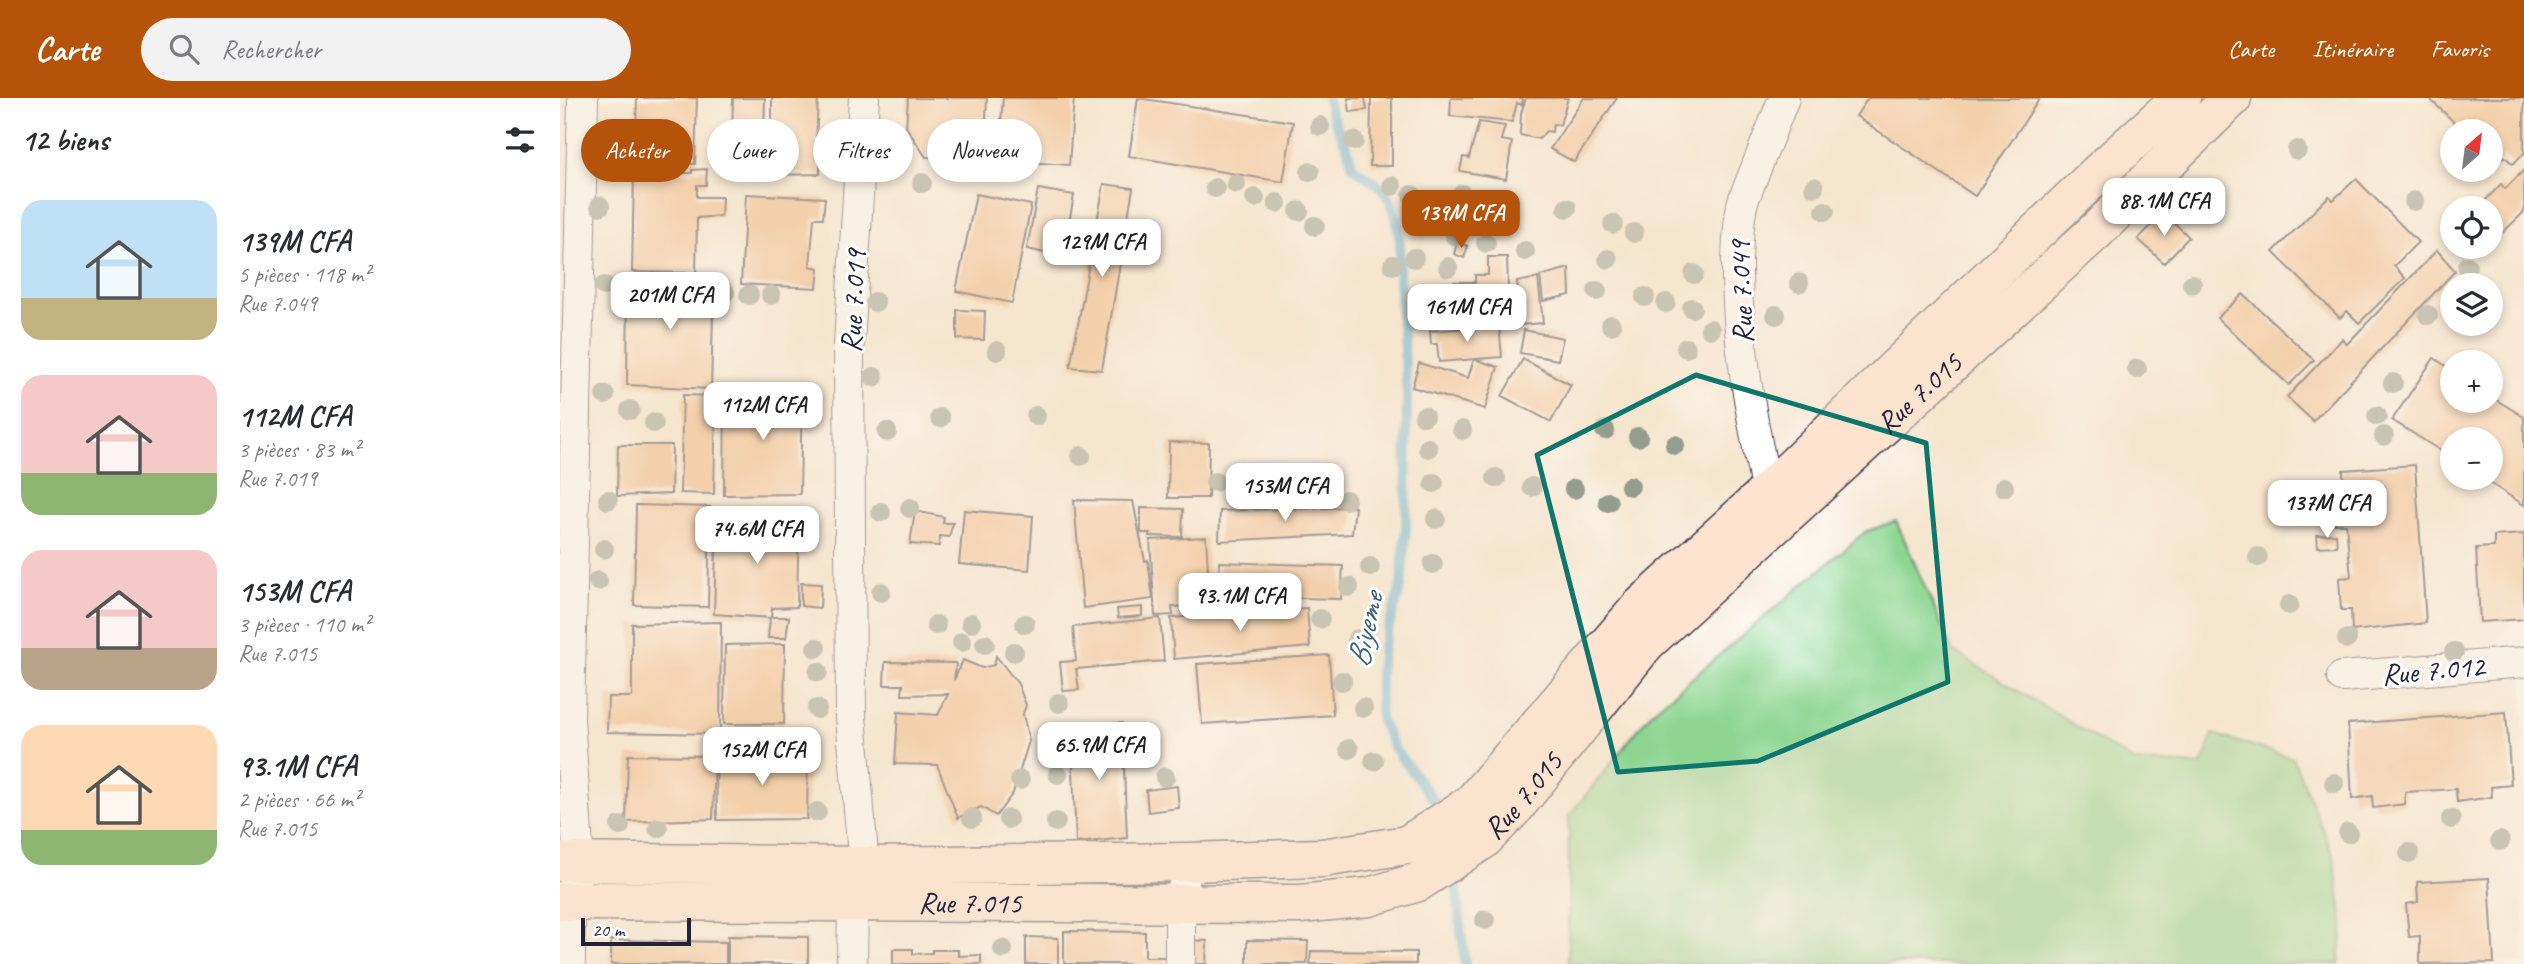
<!DOCTYPE html>
<html lang="fr">
<meta charset="utf-8">
<style>
body{margin:0;font-family:Caveat,sans-serif;background:#f2f2f3;color:#2b2b33;height:100vh;display:flex;flex-direction:column;font-size:26px;white-space:nowrap}
*{box-sizing:border-box;margin:0}
p{font-size:23px;color:#7c7c81}
.icon{flex:none;width:38px;height:38px;fill:none;stroke:currentColor;stroke-width:2;stroke-linecap:round;stroke-linejoin:round}
.map{position:relative;flex:1;overflow:hidden}
.sheet{display:flex;flex-direction:column;background:#fff;width:560px}
.sheet>*{flex:none}
.hud{position:absolute;left:21px;top:21px;width:665px;height:63px;display:flex;gap:14px}
.needle{width:46px;rotate:28deg}
.fabs{position:absolute;left:1880px;top:21px;display:grid;gap:14px}
.fabs a{display:grid;place-items:center;width:63px;height:63px;border-radius:50%;background:#fff;box-shadow:0 4px 10px #0003;font-size:35px}
.scale{position:absolute;left:21px;bottom:18px;width:110px;box-sizing:border-box;padding-left:7px;border:4px solid #22223b;border-top:0;font-size:19px;line-height:24px;white-space:nowrap;color:#22223b;-webkit-text-stroke:5px #fff;paint-order:stroke}
.price{position:absolute;translate:-50% -60px;padding:0 16px;border-radius:14px;background:#fff;color:#222;font-size:23px;line-height:46px;filter:drop-shadow(0 2px 4px #0008)}
.price::after{content:'';position:absolute;left:50%;top:42px;width:21px;height:16px;margin-left:-10px;background:inherit;clip-path:polygon(0 0,100% 0,50% 100%)}
.price.on{background:#b45309;color:#fff}
ul{padding:0;list-style:none}
li{display:flex;align-items:center;gap:21px;height:175px;padding:0 21px}
li span{display:grid;place-items:center;flex:none;width:196px;height:140px;border-radius:21px;color:#555}
li>.icon{margin-inline-start:auto}
span .icon{width:84px;height:84px;fill:#fffc;stroke-width:1}
li b{font-size:30px}
h2{display:flex;justify-content:space-between;align-items:center;height:84px;padding:0 21px;font-size:30px}
.pill{padding:0 24px;border-radius:32px;background:#fff;box-shadow:0 4px 10px #0003;font-size:24px;line-height:63px}
.pill.on{background:#b45309;color:#fff}
header{display:flex;align-items:center;gap:42px;box-sizing:border-box;height:98px;padding:0 35px;background:#b45309;color:#fff}
header strong{font-size:33px}
nav{display:flex;gap:38px;margin-inline-start:auto;font-size:24px}
.search{width:490px;height:63px;background:#f2f2f3;display:flex;align-items:center;gap:18px;box-sizing:border-box;padding:0 24px;border-radius:38px;color:#7c7c81;font-size:26px}
main{display:flex;flex:1;min-height:0}
.map>svg:first-child{display:block}
.green{fill:#8dd591;stroke:#587c66;stroke-width:2}
.lines{fill:none;stroke-linecap:round;stroke-linejoin:round}
.stream{stroke:#5baed6;stroke-width:10}
.building{fill:#efb67e}
.street-casing{stroke:#423f51;stroke-width:32}
.secondary-casing{stroke:#423f51;stroke-width:41}
.street{stroke:#fff;stroke-width:30}
.secondary{stroke:#fee3d1;stroke-width:38}
.tree{fill:#959d8e}
.marked{fill:none;stroke:#0f766e;stroke-width:5;stroke-linejoin:round}
.labels{text-anchor:middle;dominant-baseline:central;stroke-width:6;stroke-linejoin:round;paint-order:stroke}
.street-label{font-size:30px;fill:#22223b;stroke:#fff}
.water-label{font-size:32px;font-style:italic;fill:#3c6181;stroke:#fff}
</style>
<header>
<strong>Carte</strong>
<div class="search"><svg class="icon" aria-label="search" viewBox="0 0 24 24"><circle cx="10" cy="10" r="6"/><path d="M15 15l6 6"/></svg>Rechercher</div>
<nav><a>Carte</a><a>Itinéraire</a><a>Favoris</a></nav>
</header>
<main>
<section class="sheet">
<h2>12 biens<svg class="icon" aria-label="filters" viewBox="0 0 24 24"><path d="M4 7h16M4 17h16"/><circle cx="9" cy="7" r="2"/><circle cx="15" cy="17" r="2"/></svg></h2>
<ul>
<li><span style="background:linear-gradient(#bfe0f5 70%,#c2b280 0)"><svg class="icon" aria-label="home" viewBox="0 0 24 24"><path d="M3 11l9-7 9 7M6 9v11h12V9"/></svg></span><div><b>139M CFA</b><p>5 pièces · 118 m²</p><p>Rue 7.049</p></div></li>
<li><span style="background:linear-gradient(#f6c9c9 70%,#8fb573 0)"><svg class="icon" aria-label="home" viewBox="0 0 24 24"><path d="M3 11l9-7 9 7M6 9v11h12V9"/></svg></span><div><b>112M CFA</b><p>3 pièces · 83 m²</p><p>Rue 7.019</p></div></li>
<li><span style="background:linear-gradient(#f6c9c9 70%,#b9a48a 0)"><svg class="icon" aria-label="home" viewBox="0 0 24 24"><path d="M3 11l9-7 9 7M6 9v11h12V9"/></svg></span><div><b>153M CFA</b><p>3 pièces · 110 m²</p><p>Rue 7.015</p></div></li>
<li><span style="background:linear-gradient(#ffd9b3 75%,#8fb573 0)"><svg class="icon" aria-label="home" viewBox="0 0 24 24"><path d="M3 11l9-7 9 7M6 9v11h12V9"/></svg></span><div><b>93.1M CFA</b><p>2 pièces · 66 m²</p><p>Rue 7.015</p></div></li>
</ul>
</section>
<div class="map">
<svg width="1964" height="866" viewBox="0 0 1964 866">
<rect width="100%" height="100%" fill="#fff"/>
<filter id="ink" filterUnits="userSpaceOnUse"><feTurbulence type="fractalNoise" baseFrequency=".0143" numOctaves="2"/><feDisplacementMap in="SourceGraphic" scale="14" xChannelSelector="R" yChannelSelector="G"/><feConvolveMatrix kernelMatrix="1 2 1 2 8 2 1 2 1" color-interpolation-filters="sRGB"/></filter>
<filter id="wash" filterUnits="userSpaceOnUse"><feTurbulence type="fractalNoise" baseFrequency=".00686" numOctaves="4" result="noise"/><feDisplacementMap in="SourceGraphic" scale="28" xChannelSelector="R" yChannelSelector="G"/><feGaussianBlur stdDeviation="1.57" result="paint"/><feColorMatrix in="noise" values="0 0 0 0 0 0 0 0 0 0 0 0 0 0 0 0 0 1.4 0 .05"/><feComposite in="paint" operator="in"/></filter>
<g filter="url(#wash)">
<rect width="100%" height="100%" fill="#f5e6cf"/>
<polygon class="green" points="1336,423 1393,553 1575,664 1642,667 1653,636 1733,660 1774,759 1783,826 1779,866 1008,866 1009,718 1092,614 1305,434"/>
<g class="lines">
<g class="stream">
<polyline points="767,0 771,15 787,49 793,69 821,89 830,102 836,119 840,144 839,180 847,296 846,430 841,488 823,548 820,571 820,620 833,649 885,716"/>
<polyline points="894,769 905,866"/>
</g>
</g>
<g id="blocks">
<g class="building">
<polygon points="77,0 137,0 135,66 75,65"/>
<polygon points="173,0 205,0 203,75 171,74"/>
<polygon points="212,0 258,0 256,45 260,45 260,76 212,77"/>
<polygon points="348,0 427,0 424,63 366,59 346,29"/>
<polygon points="443,0 514,0 509,67 438,62"/>
<polygon points="578,0 733,24 723,84 569,58"/>
<polygon points="788,0 805,0 807,12 790,14"/>
<polygon points="811,0 832,0 832,68 810,68"/>
<polygon points="891,0 963,0 962,7 957,5 952,24 890,18"/>
<polygon points="966,0 1008,0 1000,27 993,26 992,34 986,33 979,41 960,37 961,15"/>
<polygon points="1024,0 1057,0 1014,64 990,51"/>
<polygon points="1308,0 1480,0 1415,98 1296,18"/>
<polygon points="1869,0 1964,0 1964,55 1953,66 1944,58 1936,66 1930,61 1930,33 1903,33"/>
<polygon points="919,24 945,28 941,42 952,44 946,81 900,73 903,59 909,60"/>
<polygon points="147,71 146,87 137,87 137,99 162,99 161,118 137,120 136,175 72,174 74,75 132,75 132,72"/>
<polygon points="1964,72 1964,114 1940,137 1930,127 1930,110 1918,110 1941,86 1945,91"/>
<polygon points="1796,81 1858,144 1834,168 1845,180 1799,225 1787,213 1780,220 1713,154 1769,98 1773,102"/>
<polygon points="544,86 573,90 542,272 510,269"/>
<polygon points="478,91 514,97 503,159 467,151"/>
<polygon points="186,96 265,100 263,120 254,120 250,168 259,170 257,190 181,186"/>
<polygon points="416,96 471,107 452,205 396,193"/>
<polygon points="1604,115 1629,139 1604,165 1578,141"/>
<polygon points="897,144 908,148 904,160 894,156"/>
<polygon points="1877,152 1895,173 1753,323 1727,299 1782,241 1787,246"/>
<polygon points="928,159 947,159 949,221 941,221 941,226 916,226 915,177 928,177"/>
<polygon points="1009,170 1010,197 983,203 980,178"/>
<polygon points="68,180 154,180 151,291 67,287"/>
<polygon points="978,180 983,225 960,227 958,211 952,213 950,196 958,193 957,184"/>
<polygon points="893,184 913,184 914,229 894,229"/>
<polygon points="1683,196 1754,262 1729,287 1657,220"/>
<polygon points="397,212 425,213 424,242 397,241"/>
<polygon points="939,228 942,259 879,264 877,246 871,246 870,233"/>
<polygon points="964,232 1003,240 998,262 960,255"/>
<polygon points="1874,260 1892,272 1892,303 1930,303 1930,298 1964,319 1964,407 1922,380 1930,380 1930,341 1892,341 1892,360 1832,322"/>
<polygon points="914,261 938,269 925,311 852,289 859,265 908,280"/>
<polygon points="963,261 1011,287 991,324 942,298"/>
<polygon points="242,291 240,396 164,397 165,292"/>
<polygon points="123,297 156,298 154,396 120,395"/>
<polygon points="609,344 649,345 648,400 608,400"/>
<polygon points="58,347 112,347 111,396 57,398"/>
<polygon points="1855,367 1866,525 1792,533 1791,512 1781,512 1779,480 1791,479 1786,426 1775,426 1773,393 1784,392 1783,372"/>
<polygon points="514,402 573,403 585,463 588,462 593,501 523,510"/>
<polygon points="76,407 150,409 148,509 74,507"/>
<polygon points="795,409 792,436 659,443 660,413"/>
<polygon points="581,410 623,411 622,439 589,438 590,435 581,435"/>
<polygon points="404,412 473,418 469,472 399,466"/>
<polygon points="355,413 384,419 383,425 393,425 389,439 380,438 379,448 350,446"/>
<polygon points="157,414 239,415 237,509 212,510 211,519 229,519 226,540 208,540 210,520 154,516"/>
<polygon points="1776,436 1777,448 1758,449 1757,437"/>
<polygon points="1964,436 1964,521 1920,524 1916,450 1934,449 1934,438"/>
<polygon points="646,439 650,507 612,509 613,517 595,518 590,442"/>
<polygon points="659,464 783,468 781,501 661,498"/>
<polygon points="241,485 261,486 260,510 241,508"/>
<polygon points="582,509 582,518 558,520 557,511"/>
<polygon points="747,510 750,549 614,561 611,520"/>
<polygon points="600,520 604,563 516,571 519,592 503,593 500,564 516,563 513,529"/>
<polygon points="161,524 160,636 47,634 48,599 72,599 72,526"/>
<polygon points="225,546 224,626 164,626 165,547"/>
<polygon points="769,557 773,617 642,626 637,566"/>
<polygon points="436,558 458,586 466,607 463,616 469,643 453,695 436,718 421,709 398,720 377,667 335,666 338,614 378,617 388,596 342,597 343,587 324,587 325,564 396,565 394,582 403,562 422,570 434,567"/>
<polygon points="1946,614 1951,687 1931,689 1932,699 1897,704 1896,691 1845,694 1845,706 1813,710 1812,698 1792,701 1788,626"/>
<polygon points="562,625 567,740 516,745 511,626"/>
<polygon points="156,656 248,656 247,721 157,722"/>
<polygon points="68,657 155,658 153,721 66,724"/>
<polygon points="617,688 619,710 588,714 586,692"/>
<polygon points="1929,780 1934,865 1860,866 1860,838 1849,839 1846,806 1858,804 1857,784"/>
<polygon points="504,833 585,834 585,859 605,859 605,866 504,866"/>
<polygon points="168,838 248,839 248,866 168,866"/>
<polygon points="466,839 498,840 498,866 466,866"/>
<polygon points="51,842 166,844 166,866 51,866"/>
<polygon points="629,842 647,843 646,866 629,866"/>
<polygon points="687,842 748,843 747,866 687,866"/>
<polygon points="333,851 353,851 353,856 372,855 372,852 398,852 398,858 421,857 421,866 333,866"/>
<polygon points="751,853 856,854 856,866 750,866"/>
</g>
</g>
</g>
<g filter="url(#ink)">
<use href="#blocks" fill-opacity="0" stroke="#423f51" stroke-width="2"/>
<g class="lines">
<g class="street-casing">
<g id="street">
<path d="M1207,394C1191,318 1176,241 1177,163C1178,142 1178,123 1183,103L1224,0"/>
<polyline points="1782,579 1964,564"/>
<polyline points="10,866 10,804 19,765 9,621 23,0"/>
<polyline points="292,866 293,805 304,768 291,619 289,246 304,0"/>
<polyline points="620,866 620,805 628,764"/>
</g>
</g>
<g class="secondary-casing">
<g id="secondary">
<polyline points="0,764 304,768 628,764 762,760 847,747 911,706 1080,509 1207,394 1538,75 1621,0"/>
<path id="s1" d="M0,803L740,806L809,799L858,784L923,742L956,708L1086,545L1534,135L1672,0"/>
</g>
</g>
<use href="#street" class="street"/>
<use href="#secondary" class="secondary"/>
</g>
<g class="tree">
<circle cx="760" cy="28" r="10"/>
<circle cx="794" cy="43" r="10"/>
<circle cx="1737" cy="52" r="10"/>
<circle cx="750" cy="74" r="10"/>
<circle cx="362" cy="85" r="10"/>
<circle cx="676" cy="86" r="10"/>
<circle cx="832" cy="88" r="10"/>
<circle cx="1254" cy="89" r="10"/>
<circle cx="655" cy="90" r="10"/>
<circle cx="902" cy="96" r="10"/>
<circle cx="852" cy="97" r="10"/>
<circle cx="695" cy="100" r="10"/>
<circle cx="1854" cy="103" r="10"/>
<circle cx="717" cy="105" r="10"/>
<circle cx="40" cy="108" r="10"/>
<circle cx="933" cy="108" r="10"/>
<circle cx="1007" cy="110" r="10"/>
<circle cx="739" cy="113" r="10"/>
<circle cx="1265" cy="113" r="10"/>
<circle cx="860" cy="125" r="10"/>
<circle cx="1053" cy="126" r="10"/>
<circle cx="755" cy="128" r="10"/>
<circle cx="1074" cy="135" r="10"/>
<circle cx="895" cy="138" r="10"/>
<circle cx="926" cy="145" r="10"/>
<circle cx="965" cy="153" r="10"/>
<circle cx="854" cy="160" r="10"/>
<circle cx="1048" cy="161" r="10"/>
<circle cx="833" cy="167" r="10"/>
<circle cx="1907" cy="168" r="10"/>
<circle cx="888" cy="169" r="10"/>
<circle cx="1134" cy="176" r="10"/>
<circle cx="1239" cy="185" r="10"/>
<circle cx="1632" cy="186" r="10"/>
<circle cx="44" cy="188" r="10"/>
<circle cx="1037" cy="193" r="10"/>
<circle cx="165" cy="194" r="10"/>
<circle cx="881" cy="196" r="10"/>
<circle cx="189" cy="197" r="10"/>
<circle cx="211" cy="197" r="10"/>
<circle cx="855" cy="199" r="10"/>
<circle cx="1085" cy="199" r="10"/>
<circle cx="315" cy="204" r="10"/>
<circle cx="1106" cy="205" r="10"/>
<circle cx="1132" cy="210" r="10"/>
<circle cx="1216" cy="217" r="10"/>
<circle cx="1868" cy="217" r="10"/>
<circle cx="1051" cy="227" r="10"/>
<circle cx="1150" cy="231" r="10"/>
<circle cx="1126" cy="250" r="10"/>
<circle cx="437" cy="253" r="10"/>
<circle cx="1577" cy="271" r="10"/>
<circle cx="314" cy="279" r="10"/>
<circle cx="1833" cy="285" r="10"/>
<circle cx="45" cy="297" r="10"/>
<circle cx="70" cy="312" r="10"/>
<circle cx="476" cy="318" r="10"/>
<circle cx="864" cy="318" r="10"/>
<circle cx="1817" cy="318" r="10"/>
<circle cx="380" cy="320" r="10"/>
<circle cx="94" cy="325" r="10"/>
<circle cx="902" cy="332" r="10"/>
<circle cx="1045" cy="332" r="10"/>
<circle cx="327" cy="334" r="10"/>
<circle cx="1824" cy="338" r="10"/>
<circle cx="1078" cy="339" r="10"/>
<circle cx="1115" cy="347" r="10"/>
<circle cx="868" cy="350" r="10"/>
<circle cx="521" cy="358" r="10"/>
<circle cx="936" cy="380" r="10"/>
<circle cx="655" cy="384" r="10"/>
<circle cx="874" cy="385" r="10"/>
<circle cx="1070" cy="388" r="10"/>
<circle cx="972" cy="389" r="10"/>
<circle cx="1444" cy="389" r="10"/>
<circle cx="1014" cy="391" r="10"/>
<circle cx="48" cy="402" r="10"/>
<circle cx="756" cy="402" r="10"/>
<circle cx="786" cy="402" r="10"/>
<circle cx="691" cy="403" r="10"/>
<circle cx="1048" cy="404" r="10"/>
<circle cx="1722" cy="408" r="10"/>
<circle cx="350" cy="410" r="10"/>
<circle cx="321" cy="414" r="10"/>
<circle cx="876" cy="421" r="10"/>
<circle cx="44" cy="451" r="10"/>
<circle cx="1698" cy="459" r="10"/>
<circle cx="873" cy="466" r="10"/>
<circle cx="810" cy="469" r="10"/>
<circle cx="38" cy="483" r="10"/>
<circle cx="789" cy="489" r="10"/>
<circle cx="321" cy="494" r="10"/>
<circle cx="1729" cy="507" r="10"/>
<circle cx="760" cy="521" r="10"/>
<circle cx="411" cy="525" r="10"/>
<circle cx="465" cy="526" r="10"/>
<circle cx="376" cy="527" r="10"/>
<circle cx="797" cy="541" r="10"/>
<circle cx="1787" cy="541" r="10"/>
<circle cx="402" cy="544" r="10"/>
<circle cx="425" cy="546" r="10"/>
<circle cx="256" cy="550" r="10"/>
<circle cx="454" cy="554" r="10"/>
<circle cx="1894" cy="554" r="10"/>
<circle cx="258" cy="574" r="10"/>
<circle cx="782" cy="583" r="10"/>
<circle cx="499" cy="605" r="10"/>
<circle cx="803" cy="610" r="10"/>
<circle cx="257" cy="611" r="10"/>
<circle cx="789" cy="651" r="10"/>
<circle cx="814" cy="663" r="10"/>
<circle cx="498" cy="676" r="10"/>
<circle cx="605" cy="679" r="10"/>
<circle cx="460" cy="682" r="10"/>
<circle cx="1774" cy="685" r="10"/>
<circle cx="257" cy="714" r="10"/>
<circle cx="412" cy="720" r="10"/>
<circle cx="448" cy="721" r="10"/>
<circle cx="1891" cy="721" r="10"/>
<circle cx="496" cy="724" r="10"/>
<circle cx="60" cy="728" r="10"/>
<circle cx="98" cy="730" r="10"/>
<circle cx="1788" cy="735" r="10"/>
<circle cx="1940" cy="743" r="10"/>
<circle cx="1849" cy="755" r="10"/>
<circle cx="925" cy="822" r="10"/>
<circle cx="443" cy="851" r="10"/>
</g>
</g>
<path d="M0 0H1964V866H0ZM1136,277L1366,345L1388,584L1198,663L1058,674L977,357Z" fill="#f5e6cf" fill-opacity=".55" fill-rule="evenodd"/>
<path class="marked" d="M1136,277L1366,345L1388,584L1198,663L1058,674L977,357Z"/>
<g class="labels">
<g class="street-label">
<text transform="translate(1181 194) rotate(-92)">Rue 7.049</text>
<text transform="translate(293 203) rotate(-87)">Rue 7.019</text>
<text stroke="none"><textPath href="#s1" startOffset="1564">Rue 7.015</textPath></text>
<text transform="translate(1873 572) rotate(-5)">Rue 7.012</text>
<text stroke="none"><textPath href="#s1" startOffset="998">Rue 7.015</textPath></text>
<text stroke="none"><textPath href="#s1" startOffset="410">Rue 7.015</textPath></text>
</g>
<g class="water-label">
<text transform="translate(805 532) rotate(-78)">Biyeme</text>
</g>
</g>
</svg>
<div class="fabs">
<a><svg class="needle" viewBox="-14 -14 28 28"><path d="M0-13l5 13h-10z" fill="#e53935"/><path d="M0 13l5-13h-10z" fill="#7c7c81"/></svg></a>
<a><svg class="icon" aria-label="locate" viewBox="0 0 24 24"><circle cx="12" cy="12" r="6"/><path d="M12 2v4M12 18v4M2 12h4M18 12h4"/></svg></a>
<a><svg class="icon" aria-label="layers" viewBox="0 0 24 24"><path d="M12 4l9 5-9 5-9-5zM3 14l9 5 9-5"/></svg></a>
<a>+</a>
<a>−</a>
</div>
<div class="scale">20 m</div>
<b class="price" style="left:1604px;top:140px">88.1M CFA</b>
<b class="price on" style="left:901px;top:152px">139M CFA</b>
<b class="price" style="left:542px;top:181px">129M CFA</b>
<b class="price" style="left:110px;top:234px">201M CFA</b>
<b class="price" style="left:907px;top:246px">161M CFA</b>
<b class="price" style="left:203px;top:344px">112M CFA</b>
<b class="price" style="left:725px;top:425px">153M CFA</b>
<b class="price" style="left:1767px;top:442px">137M CFA</b>
<b class="price" style="left:197px;top:468px">74.6M CFA</b>
<b class="price" style="left:680px;top:535px">93.1M CFA</b>
<b class="price" style="left:539px;top:684px">65.9M CFA</b>
<b class="price" style="left:202px;top:689px">152M CFA</b>
<div class="hud">
<a class="pill on">Acheter</a>
<a class="pill">Louer</a>
<a class="pill">Filtres</a>
<a class="pill">Nouveau</a>
</div>
</div>
</main>
